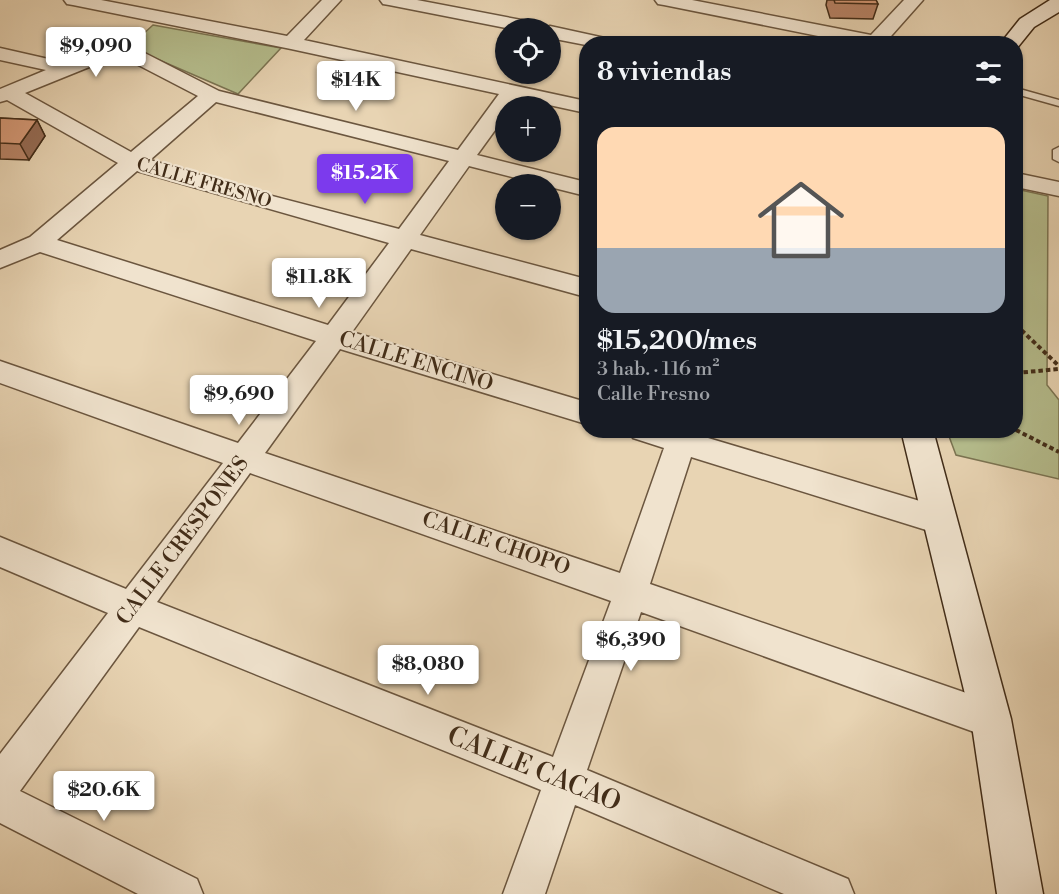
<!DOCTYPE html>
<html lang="es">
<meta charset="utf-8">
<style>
body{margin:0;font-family:"Libre Bodoni",serif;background:#20242c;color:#f1f3f6;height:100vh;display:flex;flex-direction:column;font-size:22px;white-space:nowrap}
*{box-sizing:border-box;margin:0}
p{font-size:20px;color:#9ea1a6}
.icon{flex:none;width:33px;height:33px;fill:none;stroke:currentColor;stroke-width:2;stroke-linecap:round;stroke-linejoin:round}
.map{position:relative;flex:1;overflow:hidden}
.panel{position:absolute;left:579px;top:36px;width:444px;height:402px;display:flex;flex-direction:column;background:#171b24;border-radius:24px;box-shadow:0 2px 4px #0004}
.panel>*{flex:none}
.buttons{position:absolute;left:495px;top:18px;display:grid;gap:12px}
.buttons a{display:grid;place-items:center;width:66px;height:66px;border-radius:50%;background:#171b24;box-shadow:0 2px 4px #0004;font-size:30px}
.price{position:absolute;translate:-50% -51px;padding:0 14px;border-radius:6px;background:#fff;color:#222;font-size:20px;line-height:39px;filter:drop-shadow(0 2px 3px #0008)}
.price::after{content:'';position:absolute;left:50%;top:36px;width:18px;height:14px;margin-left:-9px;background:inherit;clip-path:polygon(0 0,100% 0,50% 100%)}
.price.selected{background:#7c3aed;color:#fff}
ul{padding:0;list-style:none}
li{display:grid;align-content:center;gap:12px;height:318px;padding:0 18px}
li+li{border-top:2px solid #363941}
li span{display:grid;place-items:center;height:186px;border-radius:18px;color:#555}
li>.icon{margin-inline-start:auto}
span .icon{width:108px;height:108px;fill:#fffc;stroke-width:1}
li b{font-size:26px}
h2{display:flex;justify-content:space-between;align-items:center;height:72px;padding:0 18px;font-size:26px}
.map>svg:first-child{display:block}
.green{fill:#b5bd8d;stroke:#7b7452;stroke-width:1.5}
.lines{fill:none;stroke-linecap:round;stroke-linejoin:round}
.lane-casing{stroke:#6b563f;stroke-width:3}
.street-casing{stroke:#6b563f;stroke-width:3}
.secondary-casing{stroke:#412c18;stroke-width:3}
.path{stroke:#412c18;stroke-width:4;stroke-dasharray:4.5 3;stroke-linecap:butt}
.lane{fill:#f0e3ce;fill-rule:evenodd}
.street{fill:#f0e3ce;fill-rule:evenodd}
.secondary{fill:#f0e3ce;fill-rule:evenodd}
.wall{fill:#b98568;stroke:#412c18;stroke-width:1.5}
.shaded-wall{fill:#966c55;stroke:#412c18;stroke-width:1.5}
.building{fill:#d79b79;stroke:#412c18;stroke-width:1.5}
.labels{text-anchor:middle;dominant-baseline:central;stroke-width:4.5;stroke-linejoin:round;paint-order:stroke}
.far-street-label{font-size:18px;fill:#412c18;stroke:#f0e3ce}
.street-label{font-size:21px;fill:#412c18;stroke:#f0e3ce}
.near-street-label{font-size:26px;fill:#412c18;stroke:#f0e3ce}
</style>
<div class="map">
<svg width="1059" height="894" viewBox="0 0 1059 894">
<rect width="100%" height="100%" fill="#e8d4b3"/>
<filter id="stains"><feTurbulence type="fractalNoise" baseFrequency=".00333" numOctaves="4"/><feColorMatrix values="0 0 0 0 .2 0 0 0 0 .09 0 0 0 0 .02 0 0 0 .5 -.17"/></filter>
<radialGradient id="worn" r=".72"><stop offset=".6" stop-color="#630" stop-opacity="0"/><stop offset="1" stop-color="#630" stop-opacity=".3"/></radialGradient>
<g class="green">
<polygon points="153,25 281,48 238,94 129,47"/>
<polygon points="1016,189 1048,196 1047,385 1059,400 1059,479 956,455 947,431 1016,430"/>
</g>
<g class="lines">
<g class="lane-casing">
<g id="lane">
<polygon points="1016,88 1059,100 1059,106 1016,94"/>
<polygon points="1059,147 1059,162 1053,159 1053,150"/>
</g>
</g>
<g class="street-casing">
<g id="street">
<path d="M64,0H101L287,36L322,0H341L304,40L586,101V113L517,98L511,106H506V115L477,155L586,182V196L550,187V184H540L469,166L420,235L586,279V297L411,249L352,332L586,402V424L340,349L265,453L620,573L664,448L633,438L628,430H700L698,435L950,510L955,520L950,530L939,534L691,457L650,584L1004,706L1010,719L1004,732L991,738L641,612L587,770L848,879L854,894H784L575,805L545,894H503L541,790L139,627L20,791L197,879L203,894H138L0,823V754L108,613L0,567V537L126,589L223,463L0,383V361L238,443L316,341L40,252L0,268V250L30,237L118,163L7,100L0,102V89L46,70L0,60V48L66,63L113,44L127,32H141L144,36L133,47L219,91L458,150L499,94L291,49L73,5L67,4ZM119,55L198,96L131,152L25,93ZM216,102L449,161L399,229L253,191L150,160ZM137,171L389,243L328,325L57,240ZM250,473L611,601L553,757L157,602Z"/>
<polygon points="380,0 417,0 532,22 539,24 541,28 506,28 389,5 383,4"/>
<polygon points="655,0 692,0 871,35 904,0 923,0 884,44 858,44 664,5 658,4"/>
<polygon points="550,26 614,40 616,44 586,44 586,45 550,38 550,28 543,28"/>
<polygon points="1016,173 1059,182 1059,196 1016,187"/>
</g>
</g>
<g class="secondary-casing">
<g id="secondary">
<polygon points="1050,0 1059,0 1059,12 1034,27 1017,48 1016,49 1016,44 1000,44 1020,19"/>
<polygon points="901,430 933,430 1011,719 1043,894 997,894 971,719"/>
</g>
</g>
<g class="path">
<polyline points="1016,325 1059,366"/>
<polyline points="1016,373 1059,369"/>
<polyline points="1016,430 1059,452"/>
</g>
<use href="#lane" class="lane"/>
<use href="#street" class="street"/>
<use href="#secondary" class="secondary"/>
</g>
<g class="wall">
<polygon points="827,0 876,0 878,4 873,19 830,18 826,5"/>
<polygon points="0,118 37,120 45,136 29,160 0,159"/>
</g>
<polygon class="shaded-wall" points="37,120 45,136 29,160 20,144"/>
<g class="building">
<polygon points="834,0 876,0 878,4 835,3"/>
<polygon points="0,118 37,120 20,144 0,143"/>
</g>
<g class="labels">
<g class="far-street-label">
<text transform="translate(204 183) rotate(16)">CALLE FRESNO</text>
</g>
<g class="street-label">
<text transform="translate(416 362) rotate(17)">CALLE ENCINO</text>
<text transform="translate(183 541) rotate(-53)">CALLE CRESPONES</text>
<text transform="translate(496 544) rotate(19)">CALLE CHOPO</text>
</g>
<g class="near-street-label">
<text transform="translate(534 769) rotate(22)">CALLE CACAO</text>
</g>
</g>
<rect width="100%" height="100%" filter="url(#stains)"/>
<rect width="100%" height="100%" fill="url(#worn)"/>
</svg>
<div class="buttons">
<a><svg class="icon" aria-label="locate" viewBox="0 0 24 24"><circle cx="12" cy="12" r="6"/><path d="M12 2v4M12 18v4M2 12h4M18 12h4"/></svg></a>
<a>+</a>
<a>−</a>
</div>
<b class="price" style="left:96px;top:78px">$9,090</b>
<b class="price" style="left:356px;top:112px">$14K</b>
<b class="price selected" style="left:365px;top:205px">$15.2K</b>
<b class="price" style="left:319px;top:309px">$11.8K</b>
<b class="price" style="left:239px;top:426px">$9,690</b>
<b class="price" style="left:631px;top:672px">$6,390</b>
<b class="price" style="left:428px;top:696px">$8,080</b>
<b class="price" style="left:104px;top:822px">$20.6K</b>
<section class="panel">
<h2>8 viviendas<svg class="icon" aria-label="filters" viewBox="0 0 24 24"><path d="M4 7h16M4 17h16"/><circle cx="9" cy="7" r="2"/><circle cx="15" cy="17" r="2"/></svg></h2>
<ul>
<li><span style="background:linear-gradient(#ffd9b3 65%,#9aa5b1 0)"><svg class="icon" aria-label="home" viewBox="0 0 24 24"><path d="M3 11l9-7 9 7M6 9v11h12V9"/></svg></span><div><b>$15,200/mes</b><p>3 hab. · 116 m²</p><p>Calle Fresno</p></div></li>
</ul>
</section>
</div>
